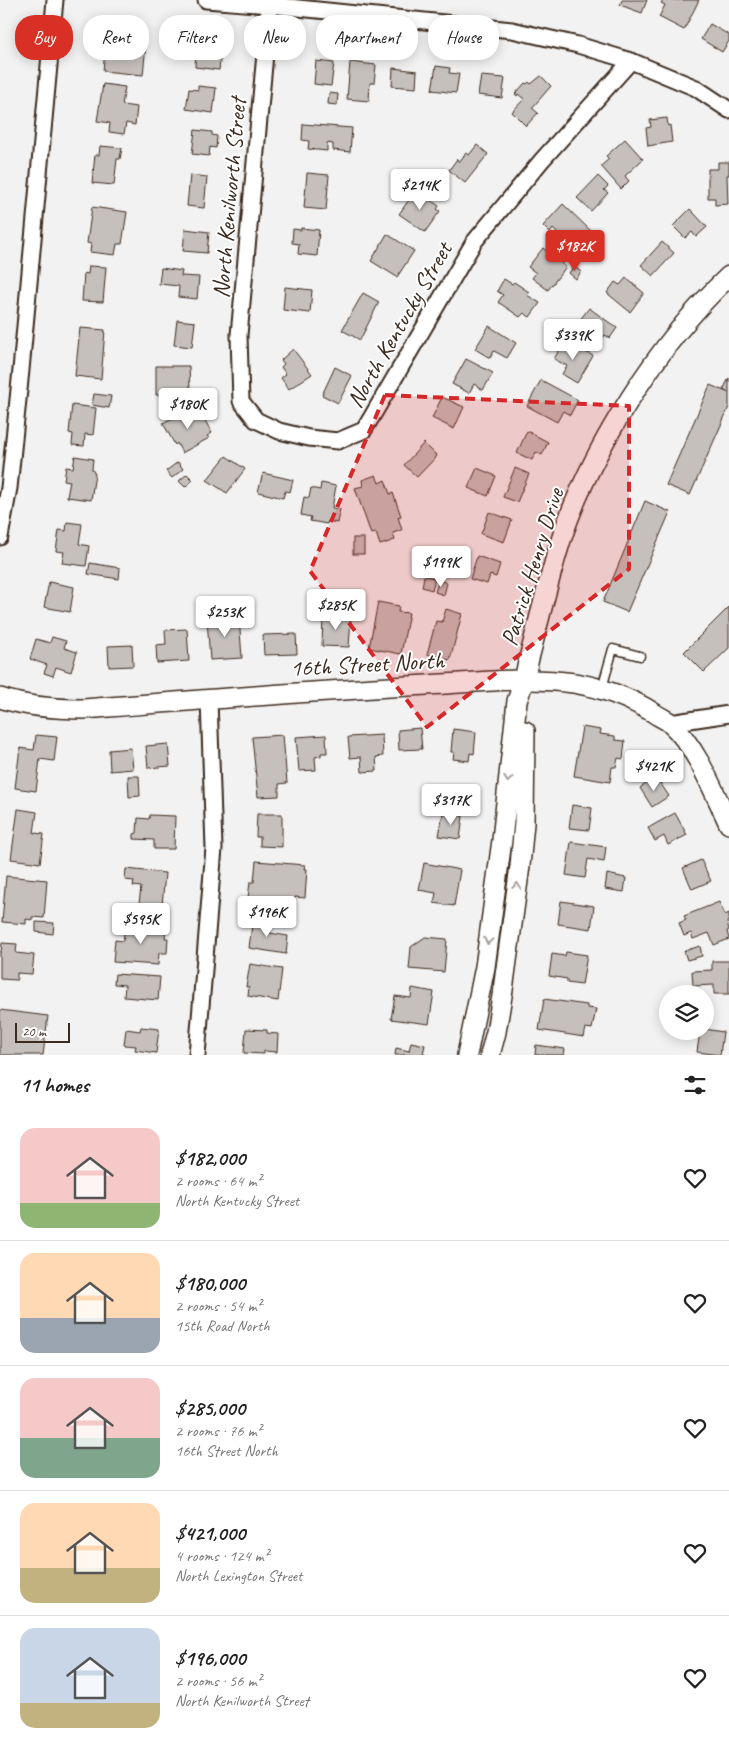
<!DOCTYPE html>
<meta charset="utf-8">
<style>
body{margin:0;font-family:Caveat,sans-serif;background:#f6f6f6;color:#222;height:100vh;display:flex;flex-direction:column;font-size:19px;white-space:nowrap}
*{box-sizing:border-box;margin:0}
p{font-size:16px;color:#767676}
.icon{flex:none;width:28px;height:28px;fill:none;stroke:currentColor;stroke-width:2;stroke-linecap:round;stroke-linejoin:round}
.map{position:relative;height:1055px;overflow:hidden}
.details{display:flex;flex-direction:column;background:#fff;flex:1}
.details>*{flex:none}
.top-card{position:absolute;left:15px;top:15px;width:700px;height:45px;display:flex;gap:10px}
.fabs{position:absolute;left:659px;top:985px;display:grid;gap:10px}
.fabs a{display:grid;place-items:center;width:55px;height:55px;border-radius:50%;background:#fff;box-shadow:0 2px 12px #0003;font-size:25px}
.scale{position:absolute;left:15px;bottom:12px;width:55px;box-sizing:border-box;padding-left:5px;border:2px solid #3b2a1e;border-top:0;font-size:14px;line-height:18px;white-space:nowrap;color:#3b2a1e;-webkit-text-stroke:4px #fff;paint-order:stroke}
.price{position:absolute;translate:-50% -42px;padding:0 11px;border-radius:5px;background:#fff;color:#222;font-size:16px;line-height:32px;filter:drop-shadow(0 1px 2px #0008)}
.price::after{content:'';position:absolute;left:50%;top:30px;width:15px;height:11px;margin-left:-8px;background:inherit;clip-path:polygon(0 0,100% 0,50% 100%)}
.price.on{background:#d93025;color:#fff}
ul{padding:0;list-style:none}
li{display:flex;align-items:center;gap:15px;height:125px;padding:0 20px}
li+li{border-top:1px solid #e0e0e0}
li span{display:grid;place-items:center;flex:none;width:140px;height:100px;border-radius:15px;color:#555}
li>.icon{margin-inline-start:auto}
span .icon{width:60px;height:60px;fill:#fffc;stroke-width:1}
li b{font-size:21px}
h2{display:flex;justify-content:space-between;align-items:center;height:60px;padding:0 20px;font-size:21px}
.tag{padding:0 18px;border-radius:20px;background:#fff;box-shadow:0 2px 12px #0003;font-size:18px;line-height:45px}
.tag.on{background:#d93025;color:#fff}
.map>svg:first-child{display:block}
.building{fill:#c6c0bd;stroke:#3b2a1e}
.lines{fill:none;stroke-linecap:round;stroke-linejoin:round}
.service-casing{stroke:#3b2a1e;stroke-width:11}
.minor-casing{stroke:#3b2a1e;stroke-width:19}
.tertiary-casing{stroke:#3b2a1e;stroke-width:22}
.service{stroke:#fff;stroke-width:8}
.minor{stroke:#fff;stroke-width:15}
.tertiary{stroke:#fff;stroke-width:19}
.oneway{stroke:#a79f9a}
.marked{fill:#d62828;fill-opacity:0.2;stroke:#d62828;stroke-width:4;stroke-dasharray:10 6;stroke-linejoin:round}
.labels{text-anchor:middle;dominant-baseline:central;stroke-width:4;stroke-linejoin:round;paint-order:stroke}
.street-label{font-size:24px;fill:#3b2a1e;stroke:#fff}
</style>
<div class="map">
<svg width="729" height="1055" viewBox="0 0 729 1055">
<rect width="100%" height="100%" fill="#f3f2f2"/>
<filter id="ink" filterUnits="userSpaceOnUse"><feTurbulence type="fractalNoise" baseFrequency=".02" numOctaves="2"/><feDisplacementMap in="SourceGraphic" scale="10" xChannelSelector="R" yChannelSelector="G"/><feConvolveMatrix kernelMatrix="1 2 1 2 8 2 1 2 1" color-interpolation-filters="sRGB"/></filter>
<g filter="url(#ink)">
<g class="building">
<polygon points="622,0 647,0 642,13 620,5"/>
<polygon points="663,0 699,0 684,30 659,17 665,5 661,3"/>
<polygon points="710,24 729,35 729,41 722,52 701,39"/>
<polygon points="111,33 127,35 126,43 146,45 143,75 103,71 106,40 110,41"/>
<polygon points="196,50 221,52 219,70 195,67"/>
<polygon points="316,61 334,63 331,86 314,84"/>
<polygon points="350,62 376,65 374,83 370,83 369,101 347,99"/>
<polygon points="436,66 450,68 449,73 459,74 456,93 432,90"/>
<polygon points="393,68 417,71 416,88 392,86"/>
<polygon points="481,76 505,78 502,98 478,95"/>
<polygon points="541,76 551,86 532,108 538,113 526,126 512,112 524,99 518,94 517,96 515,94 525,83 527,84 529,82 531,84"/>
<polygon points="103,84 125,87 122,105 137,107 135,125 126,123 124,134 109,132 110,123 97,121"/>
<polygon points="198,86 216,88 213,113 186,109 189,89 198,90"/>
<polygon points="329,93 338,94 337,105 328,104"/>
<polygon points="667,118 668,126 670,125 672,142 648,146 646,128 651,127 650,120"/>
<polygon points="303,124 352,128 350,152 333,150 333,144 327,143 327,151 308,149 309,141 302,140"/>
<polygon points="195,130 212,132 212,135 217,136 216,148 210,147 209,156 192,154"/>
<polygon points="625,139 643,159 625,176 629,181 621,189 601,166 609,159 606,156"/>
<polygon points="477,145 488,154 465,183 449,170 457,159 459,162 466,153 469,155"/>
<polygon points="100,146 122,148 120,159 117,159 114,185 92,183 95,155 99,155"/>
<polygon points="718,162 729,162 729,175 727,175 728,204 715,205 715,198 708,198 708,169 718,169"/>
<polygon points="307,173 329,175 326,210 304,208"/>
<polygon points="190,175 207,177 204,208 187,206"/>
<polygon points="598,176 608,186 604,190 608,193 591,211 577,198"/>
<polygon points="416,190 439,206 437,209 440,211 425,232 399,214"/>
<polygon points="563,204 592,232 576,250 553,229 550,233 543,226"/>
<polygon points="92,207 127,212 122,244 117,244 115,255 90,252 91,244 87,243"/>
<polygon points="690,209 707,227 696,237 692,232 685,238 673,226"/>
<polygon points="301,228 319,230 317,256 298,254 299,244 292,243 293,229 301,230"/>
<polygon points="185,229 209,232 207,253 183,251"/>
<polygon points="387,234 414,251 397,277 371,261"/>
<polygon points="662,242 674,253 653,276 641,265"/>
<polygon points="543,248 566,267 548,290 532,278 536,273 528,267"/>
<polygon points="89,266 106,267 103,302 82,301 84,273 88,274"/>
<polygon points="574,266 581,272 576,279 569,273"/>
<polygon points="161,268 182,271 181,276 199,277 197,299 178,297 179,286 159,284"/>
<polygon points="626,278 644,293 630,312 607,293 615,282 620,285"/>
<polygon points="504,279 512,284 514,282 529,292 527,295 540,303 530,317 524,313 520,317 498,302 503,295 497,291"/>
<polygon points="285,287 312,290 310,313 283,310"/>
<polygon points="363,293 379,302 360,340 342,330"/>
<polygon points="589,308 617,328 610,338 605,335 600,342 579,327 582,323 579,321"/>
<polygon points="177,320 195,322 192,347 174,345"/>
<polygon points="489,326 516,343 507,358 494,351 490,358 475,349"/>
<polygon points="80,328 105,330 101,379 75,376"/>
<polygon points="565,340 593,356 577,383 562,374 567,366 554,359"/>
<polygon points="293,349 312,374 289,389 281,378 286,374 281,367 284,364 281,360"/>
<polygon points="466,359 493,373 483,390 474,384 469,393 452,384"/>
<polygon points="156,366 189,366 190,389 173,389 173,395 156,395"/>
<polygon points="335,367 352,376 338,403 322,395"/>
<polygon points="729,378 729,393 723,390"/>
<polygon points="541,380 578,400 570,415 563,411 557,422 527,406"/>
<polygon points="710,385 729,393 729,407 690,495 666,485"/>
<polygon points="94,394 111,396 109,408 92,405"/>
<polygon points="442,397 464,407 454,429 432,418"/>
<polygon points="72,405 96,408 93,435 85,434 84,446 72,445 73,434 69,433"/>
<polygon points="198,408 212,433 207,436 209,438 182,453 177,443 175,445 163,423 183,412 185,415"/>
<polygon points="527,431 548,442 542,455 536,452 532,460 517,453"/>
<polygon points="424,443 437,456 417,477 404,465"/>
<polygon points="75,456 93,459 92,469 95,474 91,500 67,497 70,481 64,480 66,467 73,468"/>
<polygon points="226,456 245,469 227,493 207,480"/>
<polygon points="178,462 183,469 172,478 166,471"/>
<polygon points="477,468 496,476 488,496 468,488"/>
<polygon points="515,468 529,474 517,502 503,497"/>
<polygon points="263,473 293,480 290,492 285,491 283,498 258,492"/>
<polygon points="187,474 193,480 185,487 179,481"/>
<polygon points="376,475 379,483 385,480 390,494 393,493 401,516 398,517 402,530 393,533 395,540 380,545 376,533 371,534 355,488 363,486 362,480"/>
<polygon points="321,483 336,486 332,508 340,509 337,523 328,521 327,524 310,521 311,517 301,515 304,497 309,498 311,488 320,490"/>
<polygon points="645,501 670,512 627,612 603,602"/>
<polygon points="489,512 512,520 504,542 481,534"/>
<polygon points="67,522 82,524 79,544 89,546 86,566 62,563 64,552 56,551 59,530 66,531"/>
<rect x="353" y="538" width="11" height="16"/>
<polygon points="477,556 500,564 496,577 490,575 487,584 470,579"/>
<polygon points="90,563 120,568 119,579 88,574"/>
<polygon points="427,565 434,567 432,574 426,572"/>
<polygon points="424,576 435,578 432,590 422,587"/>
<polygon points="439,580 447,583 444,595 435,592"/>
<polygon points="49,582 74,587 70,612 44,607"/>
<polygon points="378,602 399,606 398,612 409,613 401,654 369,648"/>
<polygon points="729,607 729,648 704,672 684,652"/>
<polygon points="446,609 462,614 450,660 427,654 436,621 442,622"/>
<polygon points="323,616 351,617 349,647 322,646"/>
<polygon points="239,617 242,658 210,660 207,619"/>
<polygon points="187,629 189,661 157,663 156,645 166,644 165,630"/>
<polygon points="296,634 297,654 264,655 263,635"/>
<polygon points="52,637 66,641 64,648 77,652 71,672 56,667 53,676 44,673 47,665 30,659 36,639 50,643"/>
<polygon points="132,645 133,666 109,667 108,646"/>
<polygon points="582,727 601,730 600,734 615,736 615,740 625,741 623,759 618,758 616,767 612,767 610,782 574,776"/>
<polygon points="420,728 422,749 399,750 398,730"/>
<polygon points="453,729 476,732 474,754 470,753 469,761 453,759 454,752 451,752"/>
<polygon points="36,735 57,737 54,761 40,759 36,791 15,788 20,748 34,750"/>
<polygon points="283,735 287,783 279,784 279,796 258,797 252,737"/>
<polygon points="326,735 327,753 321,753 321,756 315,757 316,770 299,771 296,737"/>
<polygon points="382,735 383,756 376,757 377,771 362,772 361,757 350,758 348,737"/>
<polygon points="168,744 170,766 148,768 146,746"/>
<polygon points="131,748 133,769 110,771 109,750"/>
<polygon points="128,776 139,776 140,796 129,797"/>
<polygon points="656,777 669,796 652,807 640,788"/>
<polygon points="572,805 592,808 589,830 569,828"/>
<polygon points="18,809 37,812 34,833 44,834 40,863 11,859"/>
<polygon points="443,813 463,816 460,839 439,836"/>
<polygon points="675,813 687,835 668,845 664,836 655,841 648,828"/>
<polygon points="257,814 282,814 282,847 260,846 260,837 256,837"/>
<polygon points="150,815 175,816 174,849 154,849 154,840 134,839 134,834 137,833 138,818 149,819"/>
<polygon points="571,842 606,847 604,862 588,859 585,878 566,875"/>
<polygon points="701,860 711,881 692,889 683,868"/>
<polygon points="256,861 305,865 304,869 307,869 305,898 295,897 295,902 248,898 250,882 254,882"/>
<polygon points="424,863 460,870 454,906 434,903 436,893 419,890"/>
<polygon points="126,869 165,873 162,906 139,904 141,887 133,886 134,881 125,880"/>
<polygon points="607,874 626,878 624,892 605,889"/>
<polygon points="6,876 47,880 44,918 32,917 32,920 26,919 26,924 2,922"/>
<polygon points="561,901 594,906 591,929 558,924"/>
<polygon points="719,902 725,915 729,913 729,921 727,922 729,930 727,931 729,939 714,945 709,933 693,939 691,933 684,936 679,923 686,920 684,916"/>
<polygon points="253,917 271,920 270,933 288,936 286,954 249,948"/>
<polygon points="36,922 54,923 53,934 36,932"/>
<polygon points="128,923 166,926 165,938 168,938 167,953 159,953 158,965 113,962 115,940 123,941 125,927 128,927"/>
<polygon points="425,937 447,939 444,972 409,969 411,947"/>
<polygon points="2,943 17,944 16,953 34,955 32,974 17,973 17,980 0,979 0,952 1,952"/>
<polygon points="700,946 702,956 687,960 684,951"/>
<polygon points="566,952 587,955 582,985 567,983 567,979 549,976 552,954 565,956"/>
<polygon points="712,961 729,961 729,994 714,994 714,985 693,986 692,971 712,970"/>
<polygon points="250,964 282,969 278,1001 248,996 249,987 246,987"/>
<polygon points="115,974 160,977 158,1000 124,997 125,985 114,984"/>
<polygon points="412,988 434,992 429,1024 391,1019 395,996 411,998"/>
<polygon points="544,999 587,1005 587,1008 596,1009 592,1029 586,1028 584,1037 539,1030"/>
<polygon points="0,1010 48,1016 43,1055 0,1055"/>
<polygon points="141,1027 159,1029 156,1053 135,1050 136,1046 124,1045 126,1029 140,1031"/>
<polygon points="246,1029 267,1030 267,1033 278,1034 277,1052 264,1051 264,1054 244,1053"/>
<polygon points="705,1029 723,1032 720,1055 697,1052 700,1031 705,1031"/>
<polygon points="411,1042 425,1045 423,1054 426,1055 395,1055 396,1048 409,1051"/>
<polygon points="536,1045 565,1049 564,1055 535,1055"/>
</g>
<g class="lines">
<g class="service-casing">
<polyline id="service" points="602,688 613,649 640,656"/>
</g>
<g class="minor-casing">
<g id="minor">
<polyline points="206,0 269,5 512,30 578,45 631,61 696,88 729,110"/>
<polyline points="270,0 239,335 241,401 256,420 279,431 309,438 338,441 364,430 474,242 542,160 631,61"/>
<polyline points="0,537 9,488 21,370 55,0"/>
<polyline points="670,723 729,714"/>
<polyline points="197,1055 214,848 209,700"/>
</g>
</g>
<g class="tertiary-casing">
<g id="tertiary">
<path d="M0,698C28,707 55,709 84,709C198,700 312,691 427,685C474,683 526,676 574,683C604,688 628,697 654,713C659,717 666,719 670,723C696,746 714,792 729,824"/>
<path d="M467,1055L485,967L502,840L517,701C524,683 527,665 532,647C541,611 550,575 561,540C591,449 659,342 729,276"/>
<polyline points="490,1055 496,1032 503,990 520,866 524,823 525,731"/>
</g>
</g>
<use href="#service" class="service"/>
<use href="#minor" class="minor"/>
<use href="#tertiary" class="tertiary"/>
</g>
<defs><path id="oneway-chevron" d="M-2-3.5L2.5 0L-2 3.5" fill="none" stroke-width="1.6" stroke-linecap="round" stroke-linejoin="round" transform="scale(1.25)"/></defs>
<g class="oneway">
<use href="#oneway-chevron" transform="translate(508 779) rotate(96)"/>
<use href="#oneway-chevron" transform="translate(517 886) rotate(-82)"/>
<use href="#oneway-chevron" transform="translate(488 941) rotate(98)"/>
</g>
</g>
<path class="marked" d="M385,395L629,406V569L427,727L310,571Z"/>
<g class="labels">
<g class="street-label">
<text transform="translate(229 198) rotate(-85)">North Kenilworth Street</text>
<text transform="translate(399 325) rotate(-60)">North Kentucky Street</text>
<text transform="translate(532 567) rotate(-73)">Patrick Henry Drive</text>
<text transform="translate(367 664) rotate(-3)">16th Street North</text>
</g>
</g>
</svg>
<div class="fabs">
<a><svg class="icon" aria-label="layers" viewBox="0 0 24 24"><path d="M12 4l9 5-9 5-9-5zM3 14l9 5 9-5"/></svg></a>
</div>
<div class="scale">20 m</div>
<b class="price" style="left:420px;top:211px">$214K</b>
<b class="price on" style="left:575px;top:272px">$182K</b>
<b class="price" style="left:573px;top:361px">$339K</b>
<b class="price" style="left:188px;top:430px">$180K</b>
<b class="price" style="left:441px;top:588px">$199K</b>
<b class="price" style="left:336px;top:631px">$285K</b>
<b class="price" style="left:225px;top:638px">$253K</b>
<b class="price" style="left:654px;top:792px">$421K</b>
<b class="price" style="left:451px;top:826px">$317K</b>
<b class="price" style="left:267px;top:938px">$196K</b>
<b class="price" style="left:141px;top:945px">$595K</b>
<div class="top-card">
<a class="tag on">Buy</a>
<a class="tag">Rent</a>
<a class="tag">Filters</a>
<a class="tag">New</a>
<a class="tag">Apartment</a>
<a class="tag">House</a>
</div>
</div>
<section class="details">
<h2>11 homes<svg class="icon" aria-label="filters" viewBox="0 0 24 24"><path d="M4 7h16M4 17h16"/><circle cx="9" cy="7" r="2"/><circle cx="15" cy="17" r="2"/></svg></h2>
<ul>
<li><span style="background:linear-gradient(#f6c9c9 75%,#8fb573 0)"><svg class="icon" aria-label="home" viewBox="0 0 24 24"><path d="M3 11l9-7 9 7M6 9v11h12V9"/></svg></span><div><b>$182,000</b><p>2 rooms · 64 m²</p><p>North Kentucky Street</p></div><svg class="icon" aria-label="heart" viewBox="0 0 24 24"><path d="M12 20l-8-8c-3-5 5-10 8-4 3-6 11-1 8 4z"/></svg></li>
<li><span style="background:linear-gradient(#ffd9b3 65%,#9aa5b1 0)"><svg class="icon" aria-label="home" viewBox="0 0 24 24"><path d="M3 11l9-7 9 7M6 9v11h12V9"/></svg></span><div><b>$180,000</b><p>2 rooms · 54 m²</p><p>15th Road North</p></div><svg class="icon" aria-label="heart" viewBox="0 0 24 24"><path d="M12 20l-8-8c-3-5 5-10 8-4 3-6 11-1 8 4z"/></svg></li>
<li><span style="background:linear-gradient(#f6c9c9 60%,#7fa58c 0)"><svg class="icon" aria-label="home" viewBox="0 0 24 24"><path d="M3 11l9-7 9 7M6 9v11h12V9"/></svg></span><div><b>$285,000</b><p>2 rooms · 76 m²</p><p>16th Street North</p></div><svg class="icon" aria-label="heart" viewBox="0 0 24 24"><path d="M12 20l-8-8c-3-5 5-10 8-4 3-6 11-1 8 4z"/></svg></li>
<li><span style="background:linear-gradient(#ffd9b3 65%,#c2b280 0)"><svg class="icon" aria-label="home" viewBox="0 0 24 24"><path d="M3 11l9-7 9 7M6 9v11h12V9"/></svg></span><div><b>$421,000</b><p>4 rooms · 124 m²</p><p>North Lexington Street</p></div><svg class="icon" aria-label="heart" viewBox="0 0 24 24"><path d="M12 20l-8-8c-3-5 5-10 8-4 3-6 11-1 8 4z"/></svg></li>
<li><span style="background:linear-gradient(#c9d6e8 75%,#c2b280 0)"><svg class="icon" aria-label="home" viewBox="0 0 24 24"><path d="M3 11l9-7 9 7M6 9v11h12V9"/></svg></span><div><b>$196,000</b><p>2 rooms · 56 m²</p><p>North Kenilworth Street</p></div><svg class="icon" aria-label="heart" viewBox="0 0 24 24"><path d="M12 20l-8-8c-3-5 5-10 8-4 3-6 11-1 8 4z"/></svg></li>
</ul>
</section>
